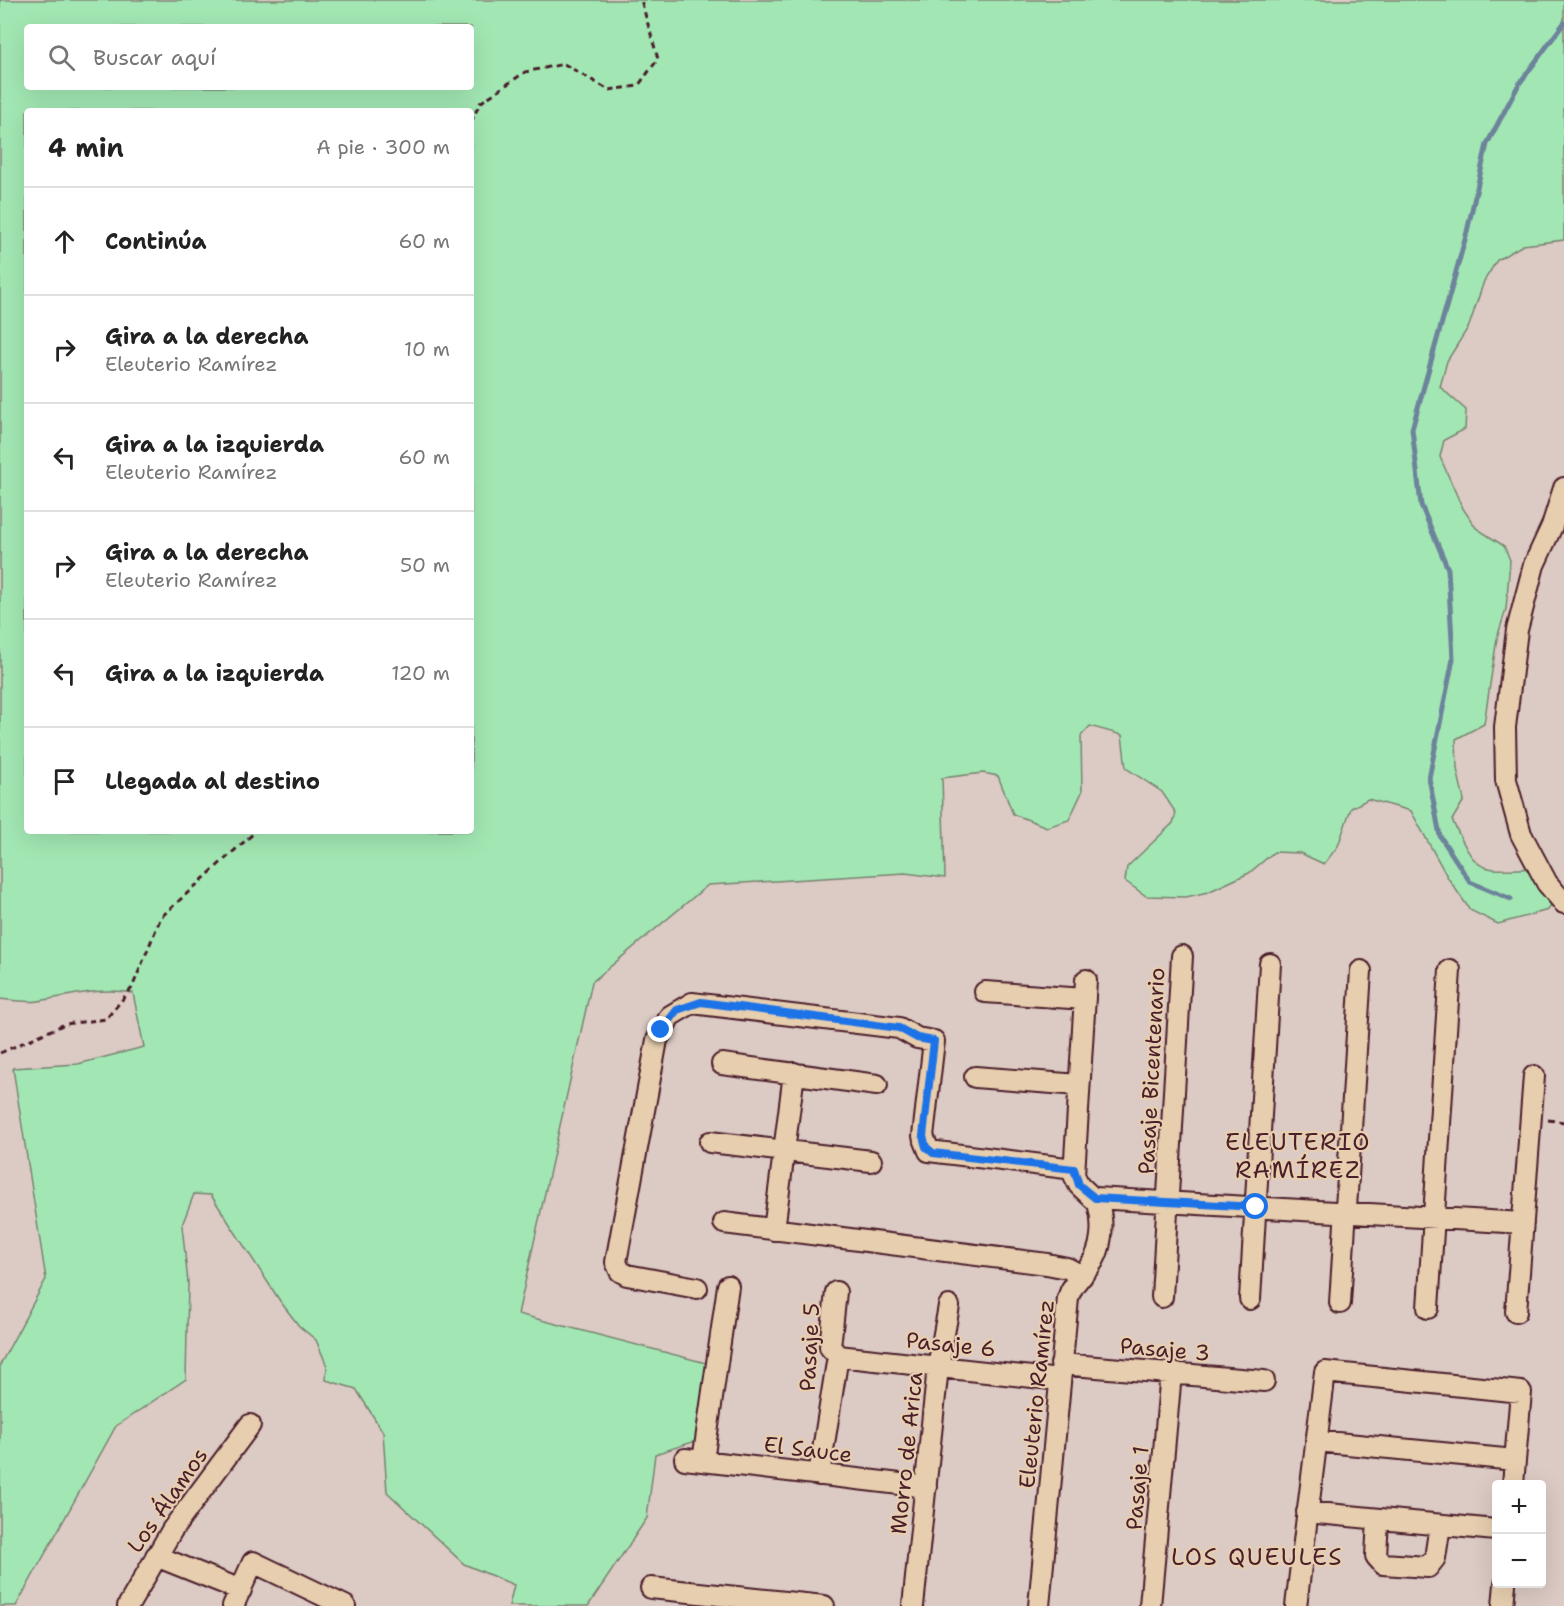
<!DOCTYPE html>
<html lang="es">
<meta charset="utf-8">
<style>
:root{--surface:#fff;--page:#f2f2f2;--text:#222;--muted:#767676;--line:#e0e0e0}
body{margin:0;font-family:"Shantell Sans",sans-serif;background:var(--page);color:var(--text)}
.controls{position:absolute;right:18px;bottom:18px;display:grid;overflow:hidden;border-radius:6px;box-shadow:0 6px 24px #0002}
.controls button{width:54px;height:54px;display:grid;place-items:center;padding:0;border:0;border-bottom:2px solid var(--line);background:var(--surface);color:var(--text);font:30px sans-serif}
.stop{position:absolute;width:18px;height:18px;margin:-14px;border:4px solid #1a73e8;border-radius:50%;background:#fff}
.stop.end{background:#1a73e8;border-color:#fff;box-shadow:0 2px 6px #0008}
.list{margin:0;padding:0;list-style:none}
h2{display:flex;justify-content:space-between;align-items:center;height:78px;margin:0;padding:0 24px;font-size:26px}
h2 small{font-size:20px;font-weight:400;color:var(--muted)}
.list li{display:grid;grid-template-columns:39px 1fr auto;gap:18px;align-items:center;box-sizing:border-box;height:108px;padding:0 24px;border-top:2px solid var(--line)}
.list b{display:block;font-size:22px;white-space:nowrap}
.list p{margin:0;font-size:20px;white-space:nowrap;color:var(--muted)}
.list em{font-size:20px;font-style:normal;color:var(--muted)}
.icon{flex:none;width:33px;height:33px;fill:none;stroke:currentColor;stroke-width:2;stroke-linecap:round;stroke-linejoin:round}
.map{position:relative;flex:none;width:1564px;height:1606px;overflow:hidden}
.search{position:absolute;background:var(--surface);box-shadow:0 6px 24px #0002;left:24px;top:24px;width:450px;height:66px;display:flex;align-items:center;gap:15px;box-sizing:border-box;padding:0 21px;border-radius:6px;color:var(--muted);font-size:22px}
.panel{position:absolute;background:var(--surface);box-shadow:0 6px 24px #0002;left:24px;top:108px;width:450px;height:726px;border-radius:6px}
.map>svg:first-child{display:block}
</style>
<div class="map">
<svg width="1564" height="1606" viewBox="0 0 1564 1606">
<rect width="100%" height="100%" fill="#dccac4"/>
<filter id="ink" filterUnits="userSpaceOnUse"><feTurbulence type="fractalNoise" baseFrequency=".0167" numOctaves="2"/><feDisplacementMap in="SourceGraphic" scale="12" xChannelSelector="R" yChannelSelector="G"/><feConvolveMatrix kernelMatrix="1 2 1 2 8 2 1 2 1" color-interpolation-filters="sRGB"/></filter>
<g filter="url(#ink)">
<!-- green -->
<path fill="#a2e7b3" stroke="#76836f" stroke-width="1.5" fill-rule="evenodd" d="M0,0H1564V240L1523,245L1497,260L1484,281L1469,326L1447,361L1440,387L1466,410L1465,429L1444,440L1440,457L1462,507L1476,528L1504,546L1510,560L1506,609L1497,638L1484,724L1456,739L1457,769L1464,800L1452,820C1478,874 1476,871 1536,868L1553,902L1548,910L1498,924L1470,910L1448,878L1411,811L1368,799L1351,808L1338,846L1324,864L1300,853L1274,852L1249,873L1208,892L1186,897L1146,896L1125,881L1127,867L1173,823L1176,813L1162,792L1126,768L1122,735L1090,726L1081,736L1082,792L1069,820L1047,827L1013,814L998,776L983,773L942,778L945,878L905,873L708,885L592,982L518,1314L710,1364L696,1441L655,1454L647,1518L588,1606H509L514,1585L464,1564L387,1492L383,1432L356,1389L326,1380L327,1366L316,1340L299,1326L280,1301L211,1195L194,1194L182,1225L188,1283L186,1379L116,1426L16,1606H0V1365L46,1279L13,1068L78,1064L144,1047L133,993C98,987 72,996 38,1001C26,1003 12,1000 0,999ZM27,27H471V87H27ZM27,111H471V831H27Z"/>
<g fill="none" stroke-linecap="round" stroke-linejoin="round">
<!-- stream -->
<path stroke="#6d839b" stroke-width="5" d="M1511,899L1470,882L1440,836L1429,778L1453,659L1448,569L1421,505L1412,429L1466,236L1487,144L1519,84L1564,23"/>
<defs>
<path id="minor" d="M1564,488L1552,526L1534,565L1517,630L1505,727L1506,780L1521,834L1547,883L1564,903
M985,992L1085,999
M722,1064L877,1085
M975,1077L1079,1085
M710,1142L871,1161
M1095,1198L1523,1223
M724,1223L1047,1264L1067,1268L1082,1276
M774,1230L794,1073
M697,1288L627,1275L620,1271L616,1262L657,1040L670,1016L692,1003L899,1028L917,1038L934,1041L923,1136L929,1151L1074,1169
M836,1292L830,1347L838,1356
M1162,1297L1182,956
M1250,1299L1270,964
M1340,1303L1361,971
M1428,1308L1450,970
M1516,1312L1534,1076
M838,1356L1060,1380
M1061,1364L1264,1381
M1316,1441L1515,1460
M685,1459L926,1487
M703,1461L728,1286
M819,1475L838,1356
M1307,1512L1496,1530
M1378,1519L1376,1556L1383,1564L1428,1567L1435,1558L1440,1525
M156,1556L241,1590
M651,1588L824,1606
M128,1606L172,1530L250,1425
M233,1606L253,1562L345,1606
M913,1606L938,1367L949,1306
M1039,1606L1068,1298C1072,1284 1080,1278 1089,1267C1103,1250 1104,1223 1098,1203L1079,1185L1074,1175L1086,980
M1150,1606L1171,1373
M1296,1606L1325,1372L1521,1392L1513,1484
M1503,1606L1505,1584"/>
</defs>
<!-- minor casing -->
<use href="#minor" stroke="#4a1f2b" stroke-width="24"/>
<!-- path -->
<path stroke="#4a1f2b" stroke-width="3" stroke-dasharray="6 4.5" stroke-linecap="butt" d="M471,122L480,103L525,72L564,64L609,90L638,86L658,59L641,0
M0,1053L65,1024L106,1019L132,988L161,917L256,831
M1548,1120L1564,1122"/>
<!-- minor -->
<use href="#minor" stroke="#e7ceaf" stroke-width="20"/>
</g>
</g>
<g fill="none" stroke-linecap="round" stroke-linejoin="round" filter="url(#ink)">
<!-- route -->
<path stroke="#1a73e8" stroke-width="8" d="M661,1030L677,1010L701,1002L899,1028L917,1038L934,1041L923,1136L926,1147L933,1153L1074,1169L1079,1185L1095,1198L1256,1207"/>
</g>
<g text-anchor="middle" stroke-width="4.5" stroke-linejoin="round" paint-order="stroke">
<!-- street labels -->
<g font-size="22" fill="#4a1f2b" stroke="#e7ceaf">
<text transform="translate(1151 1071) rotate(-87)" y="8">Pasaje Bicentenario</text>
<text transform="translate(951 1344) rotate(6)" y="8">Pasaje 6</text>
<text transform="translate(809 1347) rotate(-87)" y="8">Pasaje 5</text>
<text transform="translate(1165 1349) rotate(5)" y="8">Pasaje 3</text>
<text transform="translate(1036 1394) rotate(-84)" y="8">Eleuterio Ramírez</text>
<text transform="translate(808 1449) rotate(7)" y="8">El Sauce</text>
<text transform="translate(906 1453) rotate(-84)" y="8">Morro de Arica</text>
<text transform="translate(1137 1488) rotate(-85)" y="8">Pasaje 1</text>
<text transform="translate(167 1500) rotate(-55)" y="8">Los Álamos</text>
</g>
<!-- neighbourhood labels -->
<g font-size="24" letter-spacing="1.5" fill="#4a1f2b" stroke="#e7ceaf">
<text x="1298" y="1150">ELEUTERIO<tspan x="1298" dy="28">RAMÍREZ</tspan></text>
<text x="1257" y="1565">LOS QUEULES</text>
</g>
</g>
</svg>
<div class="controls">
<button>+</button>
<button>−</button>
</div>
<div class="stop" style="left:1256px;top:1207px"></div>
<div class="stop end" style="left:661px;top:1030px"></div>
<div class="search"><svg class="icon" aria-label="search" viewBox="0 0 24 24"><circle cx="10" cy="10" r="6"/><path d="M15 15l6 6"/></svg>Buscar aquí</div>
<section class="panel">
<h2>4 min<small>A pie · 300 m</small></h2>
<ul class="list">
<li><svg class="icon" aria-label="ahead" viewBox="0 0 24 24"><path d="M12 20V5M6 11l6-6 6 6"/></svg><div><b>Continúa</b></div><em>60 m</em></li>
<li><svg class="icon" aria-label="right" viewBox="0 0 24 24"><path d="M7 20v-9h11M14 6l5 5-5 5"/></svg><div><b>Gira a la derecha</b><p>Eleuterio Ramírez</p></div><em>10 m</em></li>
<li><svg class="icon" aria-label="left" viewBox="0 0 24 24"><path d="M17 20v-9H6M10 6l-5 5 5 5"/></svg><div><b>Gira a la izquierda</b><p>Eleuterio Ramírez</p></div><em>60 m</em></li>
<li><svg class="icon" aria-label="right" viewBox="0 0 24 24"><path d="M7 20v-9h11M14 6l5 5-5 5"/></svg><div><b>Gira a la derecha</b><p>Eleuterio Ramírez</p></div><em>50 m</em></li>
<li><svg class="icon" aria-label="left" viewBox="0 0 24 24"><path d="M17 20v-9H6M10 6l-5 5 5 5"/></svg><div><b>Gira a la izquierda</b></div><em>120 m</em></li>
<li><svg class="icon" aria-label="arrive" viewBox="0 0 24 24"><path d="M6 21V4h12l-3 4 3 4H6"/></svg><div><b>Llegada al destino</b></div></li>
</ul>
</section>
</div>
